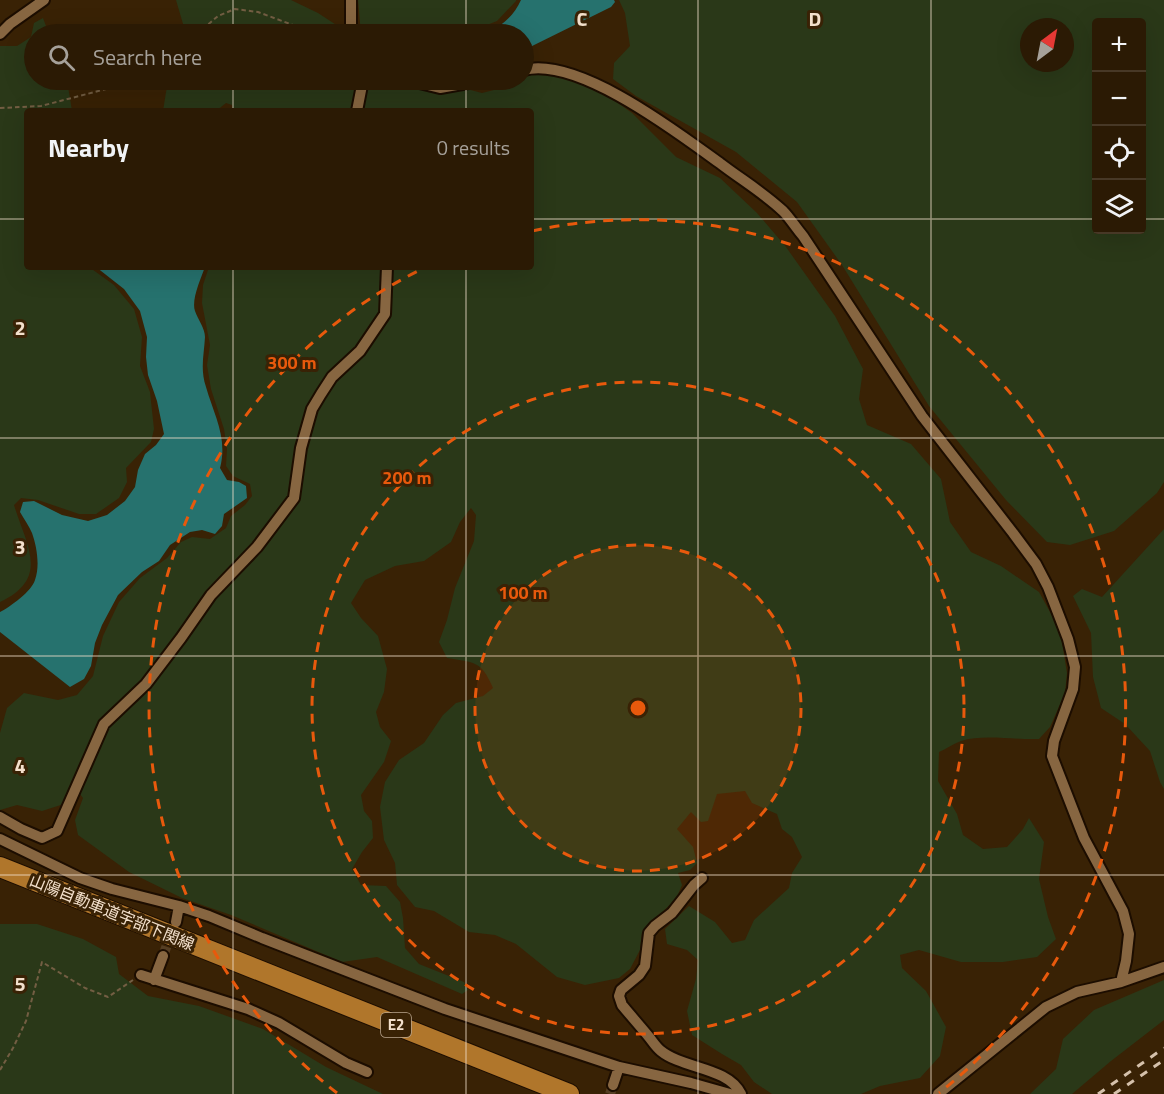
<!DOCTYPE html>
<meta charset="utf-8">
<style>
:root{--surface:#2b1a04;--page:#33230e;--text:#f1f3f6;--muted:#a6a19a;--line:#473826}
body{margin:0;font-family:"Titillium Web","Noto Sans JP",sans-serif;background:var(--page);color:var(--text)}
.controls{position:absolute;right:18px;top:18px;display:grid;overflow:hidden;border-radius:6px;box-shadow:0 6px 24px #0002}
.controls button{width:54px;height:54px;display:grid;place-items:center;padding:0;border:0;border-bottom:2px solid var(--line);background:var(--surface);color:var(--text);font:30px sans-serif}
.compass{position:absolute;left:1020px;top:18px;width:54px;height:54px;border-radius:50%;background:var(--surface);box-shadow:0 6px 24px #0002;rotate:32deg}
.list{margin:0;padding:0;list-style:none}
h2{display:flex;justify-content:space-between;align-items:center;height:78px;margin:0;padding:0 24px;font-size:26px}
h2 small{font-size:20px;font-weight:400;color:var(--muted)}
.icon{flex:none;width:33px;height:33px;fill:none;stroke:currentColor;stroke-width:2;stroke-linecap:round;stroke-linejoin:round}
.map{position:relative;flex:none;width:1164px;height:1094px;overflow:hidden}
.search{position:absolute;background:var(--surface);box-shadow:0 6px 24px #0002;left:24px;top:24px;width:510px;height:66px;display:flex;align-items:center;gap:15px;box-sizing:border-box;padding:0 21px;border-radius:33px;color:var(--muted);font-size:22px}
.panel{position:absolute;background:var(--surface);box-shadow:0 6px 24px #0002;left:24px;top:108px;width:510px;height:162px;border-radius:6px}
.map>svg:first-child{display:block}
</style>
<div class="map">
<svg width="1164" height="1094" viewBox="0 0 1164 1094">
<rect width="100%" height="100%" fill="#392205"/>
<!-- green -->
<path fill="#2a3818" fill-rule="evenodd" d="M176,0H291L318,13L344,30L346,34H186Z
M358,0H516V1L497,21L474,30L448,25L441,34H361Z
M619,0H1164V482L1157,493L1114,531L1070,545L1047,542L1006,500L929,406L842,265L797,202L736,152L636,96L613,79L614,63L630,46L625,13ZM1096,22H1142V230H1096ZM1029,27H1065V63H1029Z
M43,18L49,34H34V80H67L72,111H27V267H89L114,285L134,309L142,337L140,366L150,392L154,429L151,442L126,468L127,482L119,498L96,514H79L38,500L21,498L14,505C26,545 51,578 0,602V46H17L31,37L34,23Z
M533,72L563,74L587,81L632,113L676,157L720,178L757,213L786,247L835,316L863,369L859,399L867,425L911,444L941,479L950,522L971,552L1001,566L1039,592L1060,630L1067,673L1065,693L1050,727L1039,739C1016,740 982,734 961,741C953,744 946,749 939,752L938,781L957,814L963,835L983,849L1007,847L1023,829L1029,818L1044,842L1039,879L1048,917L1056,939L1037,957L1003,962H961L919,950L900,955L902,968L926,991L946,1027L940,1056L920,1078L880,1086L861,1094H772L754,1082L741,1065L722,1054L692,1035L687,1011L696,979L698,960L687,950L667,944L665,929L689,906L715,922L732,943L745,940L754,920L789,888L792,873L802,857L792,837L782,829L777,814L752,803L745,791L717,794L708,821L701,822L691,812L677,829L693,847L697,863L690,870L678,873L682,885L676,899L655,919L642,933L640,950L630,969L619,978L585,985L557,977L516,944L495,935L469,932L434,911L415,907L397,885L395,863L384,840L380,807L385,782L399,760L424,743L443,715L456,703L483,696L493,688C481,660 475,663 447,658L439,642L447,620L455,588L474,541L476,515L471,508L460,522L451,542L424,561L395,566L365,580L351,603L361,618L378,636L387,669L384,692L376,712L380,727L391,741L384,762L361,795L364,811L372,821L373,838L362,852L352,869L361,885L386,886L400,902L403,918L405,948L419,964L464,982L468,990L462,994L377,957L342,962L231,915L182,898L129,872L78,835L75,820L83,798L76,789L67,803L42,811L17,805L0,810V733L7,708L24,693L58,700L77,695L93,676L103,636L119,602L140,578L167,558L181,542L192,537L210,539L226,528L231,516L245,505L252,496L250,484L233,476L226,466L227,449L224,429L211,389L207,365L210,345L202,303L203,285L209,267H531V111H233L232,105L226,103L216,111H163L168,80H398L417,88L444,92L463,88L482,93L502,88L518,80H524V77Z
M1164,529V789L1160,782L1150,751L1125,724L1101,708L1093,677L1091,633L1073,596L1082,589L1102,597Z
M0,924H37L83,939L116,957L119,974L148,996L199,1006L263,1029L326,1067L383,1094H0Z
M1164,980V1020L1111,1061L1072,1094H1030L1056,1069L1063,1039L1094,1010Z"/>
<!-- water -->
<path fill="#26726e" d="M521,0H614L615,2L611,7L524,50V34H487C502,25 514,16 521,0Z
M96,267H205C201,278 191,300 195,311C198,320 205,328 205,337C204,355 200,369 206,387C214,415 228,438 220,468L227,480L239,482L246,486L247,498L224,514L222,526L215,534L202,530L190,532L170,545L159,561L142,572L118,595L102,625L95,643L91,666L84,679L70,687L0,632V612C10,607 32,591 35,580C40,566 37,547 32,533C29,526 24,519 20,512L23,502L34,501L62,515L88,521L107,515L125,501L135,487L138,470L145,454L156,445L164,434L157,401L148,375L146,357L147,337L140,311L124,289Z"/>
<g fill="none" stroke-linecap="round" stroke-linejoin="round">
<!-- street-tunnel -->
<path stroke="#553e23" stroke-width="10" stroke-dasharray="10 5" stroke-linecap="butt" d="M163,956L172,931
M610,1094L613,1085"/>
<defs>
<path id="street" d="M351,0V26L353,34
M0,34L10,24L44,0
M524,70C578,56 678,133 721,164C742,180 764,193 783,211C790,218 796,228 803,236L922,416L1013,533L1036,564L1048,587L1068,639L1075,667L1073,689L1054,741L1052,756L1084,838L1123,911L1129,934L1126,961L1121,982
M407,80L440,88L485,80
M357,111L363,80
M0,817L21,829L42,838L57,831L104,724L146,684L181,638L211,595L257,547L294,498L301,448L312,409L321,394L332,377L360,351L385,314L387,267
M0,839L80,878L112,889L179,906L176,922
M702,878L694,885L672,913L655,926L649,933L645,966L639,975L621,990L619,996L622,1005C631,1016 640,1026 649,1037C653,1042 656,1047 661,1051C683,1069 728,1067 741,1094
M179,906L209,916L262,938L445,1009L619,1067L613,1085
M141,975L248,1009L279,1023L346,1063L367,1072
M154,980L163,956
M619,1067L691,1083L730,1094
M938,1094L1046,1007L1077,992L1121,982L1164,967"/>
<path id="highway" d="M0,867L569,1094"/>
</defs>
<!-- street casing -->
<use href="#street" stroke="#1c0d00" stroke-width="14"/>
<!-- highway casing -->
<use href="#highway" stroke="#1c0d00" stroke-width="22"/>
<!-- path -->
<path stroke="#735e43" stroke-width="2" stroke-dasharray="4.5 3" stroke-linecap="butt" d="M197,34L218,16L235,9L258,12L317,34
M0,108L41,106L129,83L135,80
M0,1070L13,1048L26,1021L42,962L85,988L108,997L133,980"/>
<!-- street -->
<use href="#street" stroke="#876641" stroke-width="10"/>
<!-- highway -->
<use href="#highway" stroke="#b0762b" stroke-width="20"/>
<!-- rail -->
<path stroke="#d5c1ac" stroke-width="3" stroke-dasharray="8 8" stroke-linecap="butt" d="M1098,1094L1164,1048
M1114,1094L1164,1060"/>
</g>
<!-- grid -->
<path fill="none" stroke="#f3e0cc" stroke-width="1.5" stroke-opacity="0.55" d="M233,0V34M466,0V34M698,0V1094M931,0V1094M233,80V111M466,80V111M0,219H27M531,219H1096M1142,219H1164M233,267V1094M466,267V1094M0,438H1164M0,656H1164M0,875H1164"/>
<!-- distance rings -->
<circle cx="638" cy="708" r="163" fill="#e8590c" fill-opacity=".12"/>
<g fill="none" stroke="#e8590c" stroke-width="3" stroke-dasharray="10 8">
<circle cx="638" cy="708" r="163"/>
<circle cx="638" cy="708" r="326"/>
<path d="M337 1093A489 489 0 0 1 424 268M532 231A489 489 0 0 1 939 1093"/>
</g>
<g text-anchor="middle" stroke-width="6" stroke-linejoin="round" paint-order="stroke">
<!-- shield labels -->
<rect fill="#392205" stroke="#bba790" stroke-width="1.5" x="381" y="1013" width="30" height="24" rx="4.5"/>
<g font-size="15" font-weight="bold" fill="#f3e0cc">
<text x="396" y="1030">E2</text>
</g>
<!-- street labels -->
<g font-size="16" fill="#f3e0cc" stroke="#392205">
<text transform="translate(112 912) rotate(22)" y="6">山陽自動車道宇部下関線</text>
</g>
</g>
<g font-size="20" text-anchor="middle" font-weight="bold" fill="#f3e0cc" stroke="#392205" stroke-width="6" stroke-linejoin="round" paint-order="stroke">
<text x="582" y="26">C</text>
<text x="815" y="26">D</text>
<text x="20" y="335">2</text>
<text x="20" y="554">3</text>
<text x="20" y="773">4</text>
<text x="20" y="991">5</text>
</g>
<circle cx="638" cy="708" r="9" fill="#e8590c" stroke="#392205" stroke-width="3"/>
<g font-size="18" text-anchor="middle" font-weight="bold" fill="#e8590c" stroke="#392205" stroke-width="6" stroke-linejoin="round" paint-order="stroke">
<text x="292" y="369">300 m</text>
<text x="407" y="484">200 m</text>
<text x="523" y="599">100 m</text>
</g>
</svg>
<div class="controls">
<button>+</button>
<button>−</button>
<button><svg class="icon" aria-label="locate" viewBox="0 0 24 24"><circle cx="12" cy="12" r="6"/><path d="M12 2v4M12 18v4M2 12h4M18 12h4"/></svg></button>
<button><svg class="icon" aria-label="layers" viewBox="0 0 24 24"><path d="M12 4l9 5-9 5-9-5zM3 14l9 5 9-5"/></svg></button>
</div>
<svg class="compass" viewBox="-18 -18 36 36"><path d="M0-13l5 13h-10z" fill="#e53935"/><path d="M0 13l5-13h-10z" fill="#a6a19a"/></svg>
<div class="search"><svg class="icon" aria-label="search" viewBox="0 0 24 24"><circle cx="10" cy="10" r="6"/><path d="M15 15l6 6"/></svg>Search here</div>
<section class="panel">
<h2>Nearby<small>0 results</small></h2>
<ul class="list">
</ul>
</section>
</div>
